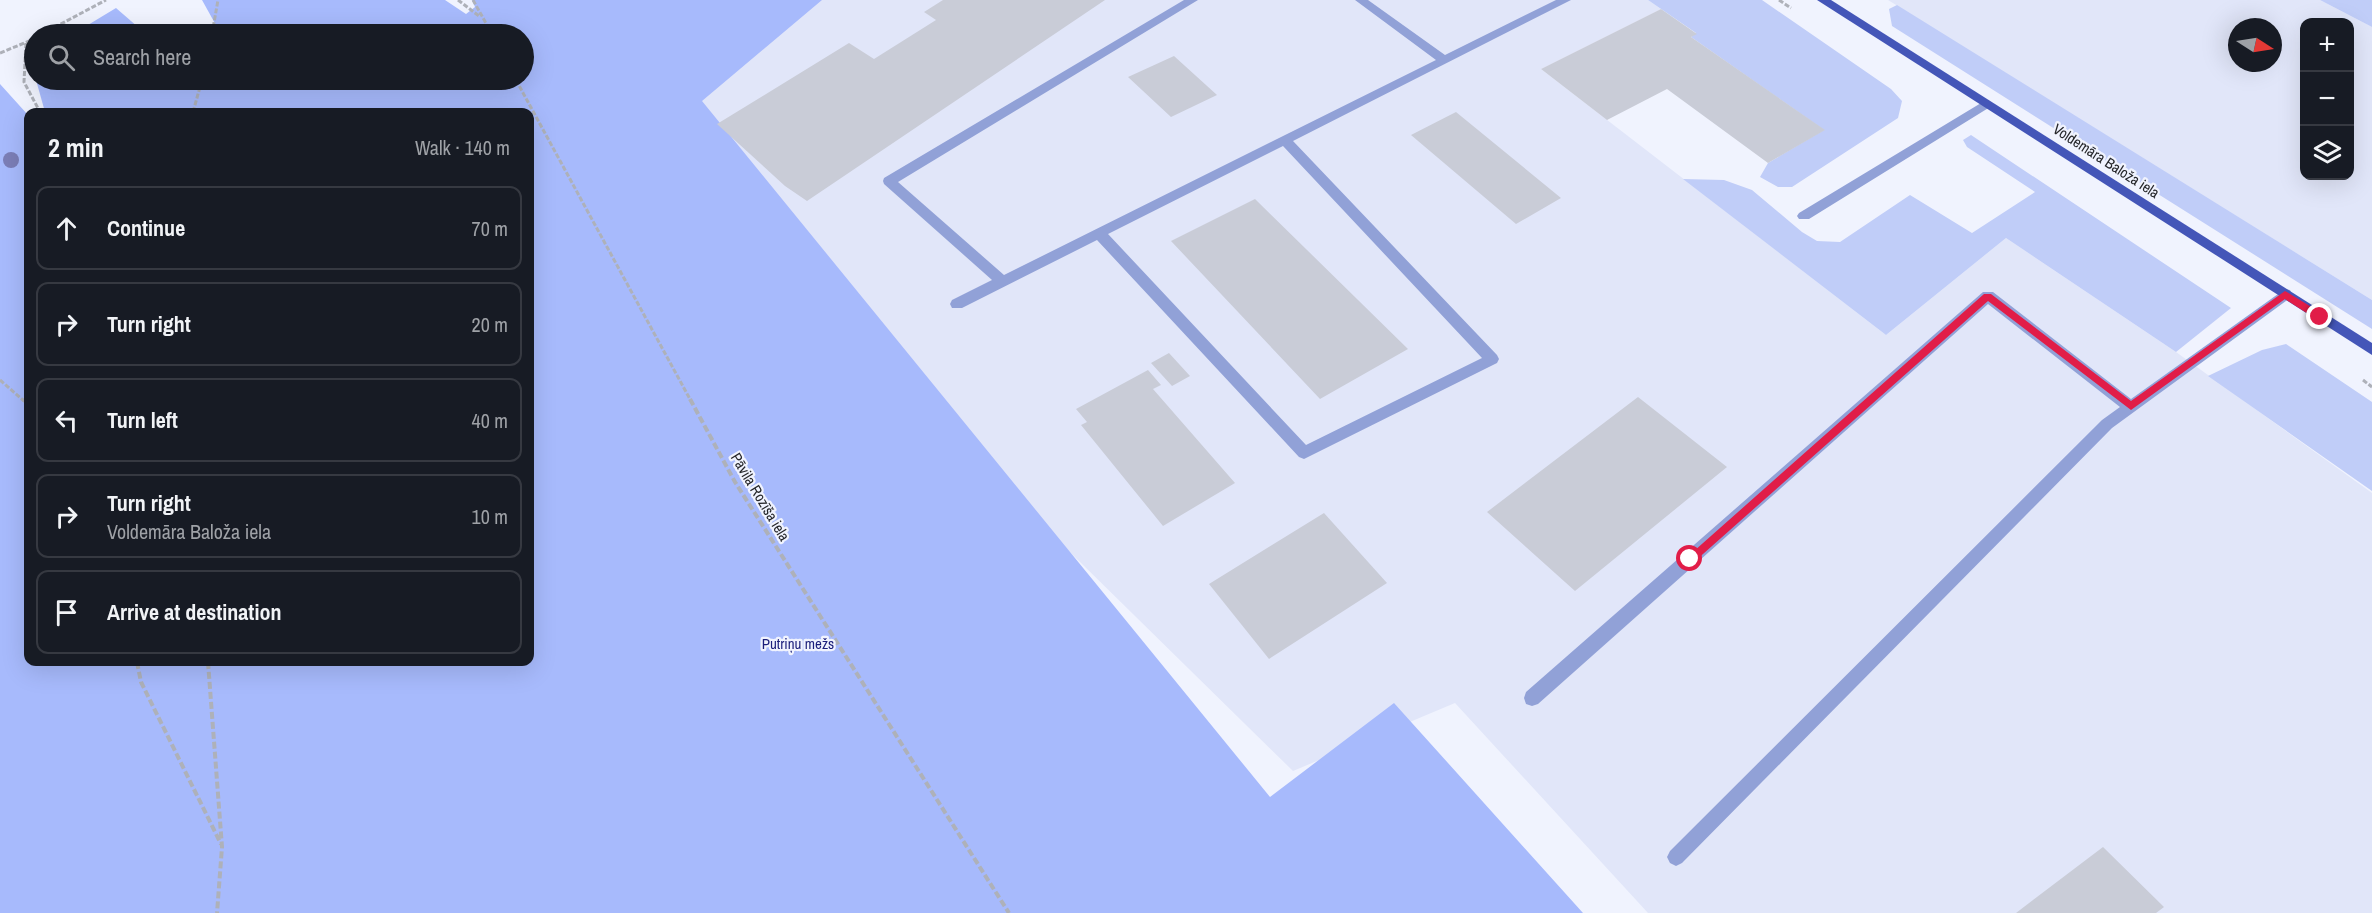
<!DOCTYPE html>
<meta charset="utf-8">
<style>
:root{--surface:#171b24;--page:#20242c;--text:#f1f3f6;--muted:#9ea1a6;--line:#363941}
body{margin:0;font-family:"Archivo Narrow",sans-serif;background:var(--page);color:var(--text)}
.controls{position:absolute;right:18px;top:18px;display:grid;overflow:hidden;border-radius:12px;box-shadow:0 6px 24px #0002}
.controls button{width:54px;height:54px;display:grid;place-items:center;padding:0;border:0;border-bottom:2px solid var(--line);background:var(--surface);color:var(--text);font:30px sans-serif}
.compass{position:absolute;left:2228px;top:18px;width:54px;height:54px;border-radius:50%;background:var(--surface);box-shadow:0 6px 24px #0002;rotate:102deg}
.stop{position:absolute;width:18px;height:18px;margin:-14px;border:4px solid #e11d48;border-radius:50%;background:#fff}
.stop.end{background:#e11d48;border-color:#fff;box-shadow:0 2px 6px #0008}
.list{margin:0;padding:0;list-style:none}
h2{display:flex;justify-content:space-between;align-items:center;height:78px;margin:0;padding:0 24px;font-size:26px}
h2 small{font-size:20px;font-weight:400;color:var(--muted)}
.list li{display:grid;grid-template-columns:39px 1fr auto;gap:18px;align-items:center;box-sizing:border-box;height:84px;margin:0 12px 12px;padding:0 12px;border:2px solid var(--line);border-radius:12px}
.list b{display:block;font-size:22px;white-space:nowrap}
.list p{margin:0;font-size:20px;white-space:nowrap;color:var(--muted)}
.list em{font-size:20px;font-style:normal;color:var(--muted)}
.icon{flex:none;width:33px;height:33px;fill:none;stroke:currentColor;stroke-width:2;stroke-linecap:round;stroke-linejoin:round}
.map{position:relative;flex:none;width:2372px;height:913px;overflow:hidden}
.search{position:absolute;background:var(--surface);box-shadow:0 6px 24px #0002;left:24px;top:24px;width:510px;height:66px;display:flex;align-items:center;gap:15px;box-sizing:border-box;padding:0 21px;border-radius:33px;color:var(--muted);font-size:22px}
.panel{position:absolute;background:var(--surface);box-shadow:0 6px 24px #0002;left:24px;top:108px;width:510px;height:558px;border-radius:12px}
.map>svg:first-child{display:block}
</style>
<div class="map">
<svg width="2372" height="913" viewBox="0 0 2372 913">
<rect width="100%" height="100%" fill="#f0f3fe"/>
<!-- built -->
<path fill="#e1e6f9" fill-rule="evenodd" d="M716,0H1648L1661,9L1541,69L1886,335L2006,238L2176,352L2372,493V913H1648L1455,703L1293,771L598,89Z
M1888,0H2320L2372,27V300ZM2304,22H2350V176H2304ZM2237,27H2273V63H2237Z"/>
<!-- green -->
<path fill="#c0cdf8" d="M1648,0H1762L1891,89L1902,101L1898,118L1792,187H1778L1760,177L1768,163L1824,130L1691,37L1696,33Z
M2320,0H2372V27Z
M1897,5L2372,300V329L1892,26L1889,9Z
M1971,135L2231,308L2176,352L2006,238L1886,335L1683,179L1724,180L1752,190L1802,232L1817,241L1840,242L1910,195L1972,233L2035,192L1967,147L1963,140Z
M2286,344L2372,402V491L2208,376L2262,350Z"/>
<!-- forest -->
<path fill="#a7bafc" d="M202,0H445L466,14L475,7L472,0H822L702,101L1270,797L1394,703L1583,913H0V84L28,115V662H530V112H45L36,80H524V34H216L217,27Z
M116,8L146,34H73Z"/>
<!-- building -->
<path fill="#c9ccd7" d="M943,0H1105L807,201L785,186L717,124L849,43L874,59L936,20L924,12Z
M1661,9L1697,34L1691,37L1825,130L1768,163L1667,89L1607,120L1541,69Z
M1174,56L1217,95L1171,117L1128,77Z
M1456,112L1561,198L1516,224L1411,135Z
M1255,199L1408,349L1320,399L1171,241Z
M1169,353L1190,376L1172,386L1151,363Z
M1148,370L1161,385L1153,389L1235,483L1163,526L1081,425L1087,422L1076,409Z
M1638,397L1727,467L1575,591L1487,512Z
M1324,513L1387,583L1269,659L1209,584Z
M2103,847L2164,907L2156,913H2016Z"/>
<g fill="none" stroke-linecap="round" stroke-linejoin="round">
<!-- path-far1 -->
<path stroke="#aeb1b9" stroke-width="3" stroke-dasharray="5 2" stroke-linecap="butt" d="M458,0L479,16
M473,0L492,34
M1779,0L1791,8
M42,34L106,0
M212,34L218,0
M26,43L24,82L40,112
M0,53L34,39
M516,80L691,401
M193,112L202,80
M0,380L24,401
M2363,380L2372,387"/>
<!-- path -->
<path stroke="#aeb1b9" stroke-width="4" stroke-dasharray="7 3" stroke-linecap="butt" d="M23,399L28,404
M690,399L735,482L1009,913
M137,662L141,682L221,844
M208,662L222,847L217,913"/>
<!-- minor -->
<path fill="#91a1d7" fill-rule="evenodd" d="M1184,0H1198L898,182L1004,275L1436,60L1355,0H1368L1445,55L1556,0H1571L1293,141L1497,355L1499,359L1497,363L1304,459L1299,457L1097,240L962,308H952L950,304L952,300L992,280L884,184L883,181L884,178ZM1283,146L1482,358L1306,445L1108,234Z
M1986,100L1992,104L1990,107L1809,219H1799L1797,216L1799,213Z
M2285,289L2290,290L2292,294L2290,298L2112,428L1682,863L1676,866L1670,863L1667,857L1670,851L2102,420L2120,407L1988,304L1538,704L1532,706L1526,704L1524,698L1526,692L1983,292H1993L2131,399Z"/>
<!-- major -->
<path fill="#4456b8" fill-rule="evenodd" d="M1817,0H1831L2372,343V355Z"/>
</g>
<!-- trees -->
<circle fill="#7b7eb6" cx="11" cy="160" r="8"/>
<!-- route -->
<path fill="#e11d48" d="M2285,291L2323,314V319H2316L2285,299L2131,410L1988,301L1694,562H1686L1685,559L1984,294H1991L2131,401Z"/>
<g text-anchor="middle" stroke-width="4.5" stroke-linejoin="round" paint-order="stroke">
<!-- street labels -->
<g font-size="15" fill="#25262a" stroke="#f0f3fe">
<text transform="translate(2106 161) rotate(33)" y="5">Voldemāra Baloža iela</text>
<text transform="translate(760 497) rotate(59)" y="5">Pāvila Rozīša iela</text>
</g>
<!-- park labels -->
<g font-size="15" fill="#1b1f7b" stroke="#f0f3fe">
<text x="798" y="649">Putriņu mežs</text>
</g>
</g>
</svg>
<div class="controls">
<button>+</button>
<button>−</button>
<button><svg class="icon" aria-label="layers" viewBox="0 0 24 24"><path d="M12 4l9 5-9 5-9-5zM3 14l9 5 9-5"/></svg></button>
</div>
<svg class="compass" viewBox="-18 -18 36 36"><path d="M0-13l5 13h-10z" fill="#e53935"/><path d="M0 13l5-13h-10z" fill="#9ea1a6"/></svg>
<div class="stop" style="left:1690px;top:559px"></div>
<div class="stop end" style="left:2320px;top:317px"></div>
<div class="search"><svg class="icon" aria-label="search" viewBox="0 0 24 24"><circle cx="10" cy="10" r="6"/><path d="M15 15l6 6"/></svg>Search here</div>
<section class="panel">
<h2>2 min<small>Walk · 140 m</small></h2>
<ul class="list">
<li><svg class="icon" aria-label="ahead" viewBox="0 0 24 24"><path d="M12 20V5M6 11l6-6 6 6"/></svg><div><b>Continue</b></div><em>70 m</em></li>
<li><svg class="icon" aria-label="right" viewBox="0 0 24 24"><path d="M7 20v-9h11M14 6l5 5-5 5"/></svg><div><b>Turn right</b></div><em>20 m</em></li>
<li><svg class="icon" aria-label="left" viewBox="0 0 24 24"><path d="M17 20v-9H6M10 6l-5 5 5 5"/></svg><div><b>Turn left</b></div><em>40 m</em></li>
<li><svg class="icon" aria-label="right" viewBox="0 0 24 24"><path d="M7 20v-9h11M14 6l5 5-5 5"/></svg><div><b>Turn right</b><p>Voldemāra Baloža iela</p></div><em>10 m</em></li>
<li><svg class="icon" aria-label="arrive" viewBox="0 0 24 24"><path d="M6 21V4h12l-3 4 3 4H6"/></svg><div><b>Arrive at destination</b></div></li>
</ul>
</section>
</div>
